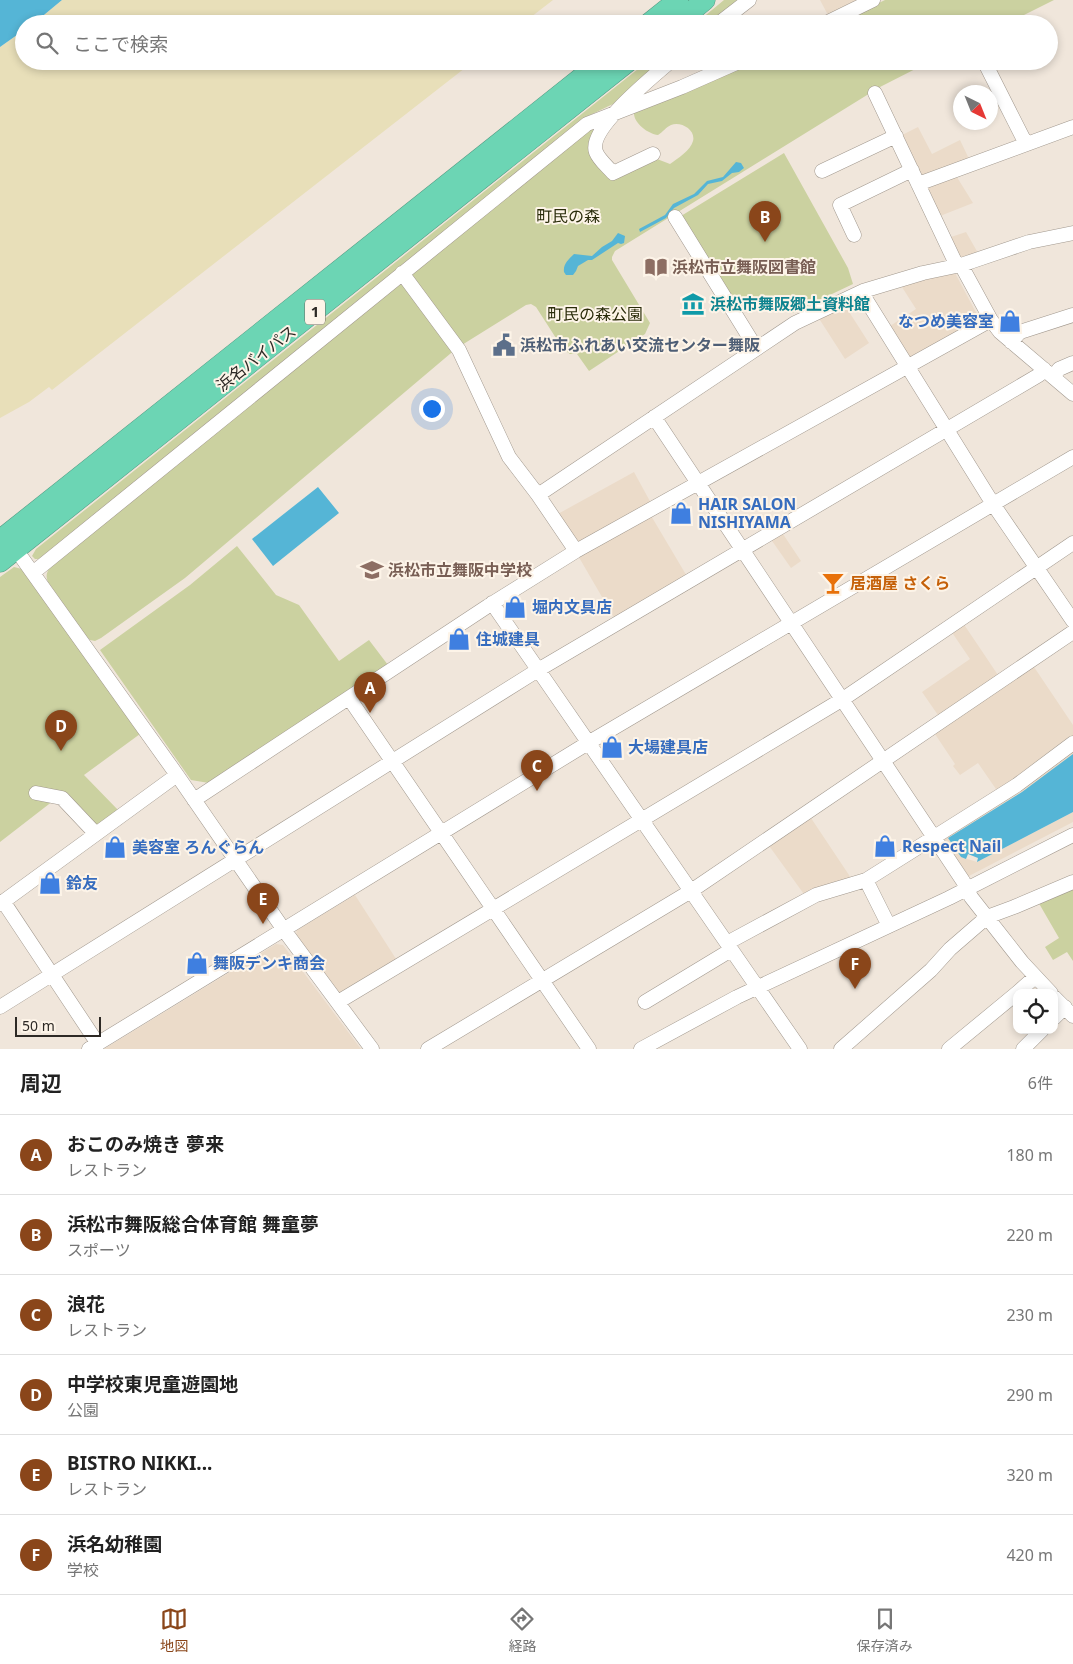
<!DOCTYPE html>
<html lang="ja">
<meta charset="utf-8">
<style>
:root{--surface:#fff;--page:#f6f6f6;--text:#222;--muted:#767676;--line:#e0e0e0;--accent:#8a461a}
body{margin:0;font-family:"Noto Sans","Noto Sans JP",sans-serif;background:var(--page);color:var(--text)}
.controls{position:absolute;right:15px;bottom:15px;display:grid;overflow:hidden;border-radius:10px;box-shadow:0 2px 8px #0003}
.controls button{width:45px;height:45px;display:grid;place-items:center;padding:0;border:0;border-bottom:1px solid var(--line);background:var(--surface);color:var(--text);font:25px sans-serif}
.compass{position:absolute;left:953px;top:85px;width:45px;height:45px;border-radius:50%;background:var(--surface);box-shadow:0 2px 8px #0003;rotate:137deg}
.scale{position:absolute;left:15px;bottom:12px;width:86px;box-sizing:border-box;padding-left:5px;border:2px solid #2d2925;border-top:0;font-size:14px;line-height:18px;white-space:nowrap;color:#2d2925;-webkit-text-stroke:4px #fdf4e8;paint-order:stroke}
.you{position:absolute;left:431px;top:408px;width:18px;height:18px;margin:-12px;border:4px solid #fff;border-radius:50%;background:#1a73e8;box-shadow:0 0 0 8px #1a73e833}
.badge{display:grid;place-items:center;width:32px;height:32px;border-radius:50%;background:var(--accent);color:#fff;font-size:16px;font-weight:700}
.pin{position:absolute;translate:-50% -41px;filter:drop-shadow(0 1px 2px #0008)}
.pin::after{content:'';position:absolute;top:26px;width:18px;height:15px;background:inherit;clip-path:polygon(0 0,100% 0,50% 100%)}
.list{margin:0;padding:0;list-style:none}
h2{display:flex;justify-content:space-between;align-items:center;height:65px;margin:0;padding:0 20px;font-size:21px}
h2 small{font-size:16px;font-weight:400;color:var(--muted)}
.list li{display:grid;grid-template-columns:32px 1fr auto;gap:15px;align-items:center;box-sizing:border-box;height:80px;padding:0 20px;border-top:1px solid var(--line)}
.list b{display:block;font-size:19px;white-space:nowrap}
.list p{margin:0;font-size:16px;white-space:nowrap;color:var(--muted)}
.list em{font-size:16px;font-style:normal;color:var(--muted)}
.icon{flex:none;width:28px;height:28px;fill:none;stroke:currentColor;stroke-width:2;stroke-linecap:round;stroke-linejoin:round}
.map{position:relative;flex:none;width:1073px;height:1049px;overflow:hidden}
.search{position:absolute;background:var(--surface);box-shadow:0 2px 8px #0003;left:15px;right:15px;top:15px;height:55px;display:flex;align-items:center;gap:12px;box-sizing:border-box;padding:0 18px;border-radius:28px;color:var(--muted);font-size:19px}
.sheet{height:545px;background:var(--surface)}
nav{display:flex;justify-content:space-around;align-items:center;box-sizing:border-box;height:70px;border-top:1px solid var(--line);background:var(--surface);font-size:14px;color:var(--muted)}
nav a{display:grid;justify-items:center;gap:2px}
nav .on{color:var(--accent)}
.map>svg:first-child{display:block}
</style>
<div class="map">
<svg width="1073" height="1049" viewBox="0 0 1073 1049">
<rect width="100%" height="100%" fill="#f0e6db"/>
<!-- industrial -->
<path fill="#ebdbc9" d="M820,0H866L829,17Z
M918,127L932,154L960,140L970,161L923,179L902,135Z
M955,174L973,203L940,216L926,185Z
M966,232L978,253L961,259L951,237Z
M954,271L980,320L909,360L887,328L916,309L900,284Z
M844,304L869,343L845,359L818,317Z
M634,472L652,505L578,546L556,515Z
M650,514L688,578L616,621L577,554Z
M781,531L801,561L791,568L770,538Z
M963,623L1000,678L940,718L922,692L970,659L951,631Z
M1032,664L1073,725V738L998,792L978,763L960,775L953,766L955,764L933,731Z
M1073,748V754L1049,773L1022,792L948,838L961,857L977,862L1073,812V822L967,877L942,839Z
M809,815L853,881L806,897L767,843Z
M355,895L398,962L342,996L296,935L297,930Z
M276,944L283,945L361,1049H104Z"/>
<!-- green -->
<path fill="#cbd1a0" d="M724,0H738L707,24H695Z
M885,0H1054L1006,24H835Z
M648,61H661L613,104L584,118L43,557L38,559H35L32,556L36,549Z
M754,61H931L880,87L615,251L612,257V260L650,323L645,334L589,371L577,354H570L563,349L536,307L531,304L526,305L457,348L185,578L101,638L95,641L90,640L86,636L48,582C45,575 47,571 52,565L592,128L594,132C584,152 593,159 606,174L657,159L670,164C677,159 691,150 693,141C696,130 681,121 671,125C666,127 663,132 658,135C648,134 633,123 634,112Z
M784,153L848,268L853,284L792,313L780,295L739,309L681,216Z
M237,546L276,595L299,605L339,661L369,640L388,665L209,783L191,780L100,650L190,585Z
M14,567L22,569L140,734L84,775L118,810L95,827L62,794L0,842V577Z
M1073,883V961L1067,952L1053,960L1045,947L1059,938L1037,900Z"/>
<!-- sand -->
<path fill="#e8dfb9" d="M62,0H553L522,24H33Z
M24,30V61H474L52,390L49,387L29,402L0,418V47Z"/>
<!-- water -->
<path fill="#55b5d6" d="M0,0H62L33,24H24V30L0,47Z
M736,162L741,163L744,168L739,172L732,173L722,181L708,184L698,195L674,208L666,218L640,232L639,229L665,215L673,204L694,194L707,181L723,177Z
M618,233L625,236L624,243L621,244L618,243L592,260H588L578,266L576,271L573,275H566L564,272C563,264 568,260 574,254L592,256L602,247L612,241Z
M318,487L339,513L273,566L252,539Z
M1073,754V812L977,862L978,858L968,854L966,859L961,857L948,838L1022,792Z"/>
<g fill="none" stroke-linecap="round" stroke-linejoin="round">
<defs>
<path id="minor" d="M718,24L749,0
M824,24L873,0
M984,61L1026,144
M875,93L957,266
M653,154L613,173C608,167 599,160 596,152C587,129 654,76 671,61
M822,171L896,136
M918,184L1073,127
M675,217L756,348
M854,235L840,205L912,170
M961,265L991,320L1000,332L1073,394
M402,273L459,350L509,457L538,495L576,551
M863,291L865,298L993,504L1073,621
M1011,342L1020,332L1073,315
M1053,377L1059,369L1073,363
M654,417L963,881L971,897L1022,962L1051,993
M538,495L795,323L863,291L923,273L961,265L1029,242L1073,233
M22,558L177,775L284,930L372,1049
M34,572L587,124L682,87L741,61
M492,603L800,1049
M349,698L589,1049
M36,793L62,798L96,834
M194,800L488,606L576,551L991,320
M866,880L889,926
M3,901L98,1044
M0,904L177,775
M727,943L816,895L866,880L1017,785L1073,743
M1017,993L1035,977
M1054,997L1073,1016
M338,1002L843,699L1073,543
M645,1002L731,950
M0,1007L538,670L1039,375L1044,369
M1054,1018L1065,1007
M89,1049L588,743L1073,457
M428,1049L691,891L1073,632
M641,1049L737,997L949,898L1073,835
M841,1049L931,970L950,949L987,917L1014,907L1073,882
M949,1049L1017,993
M1023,1049L1042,1030"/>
<path id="highway" d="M648,24L678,0
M676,24L705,0
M0,540L602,61
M0,562L629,61"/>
</defs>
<!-- minor casing -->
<use href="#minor" stroke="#a1988e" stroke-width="15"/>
<!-- highway casing -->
<use href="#highway" stroke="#569982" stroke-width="21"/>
<!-- minor -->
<use href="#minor" stroke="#fff" stroke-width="14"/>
<!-- highway -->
<use href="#highway" stroke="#6cd5b4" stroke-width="20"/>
</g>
<!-- icons -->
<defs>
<symbol id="library-bare" viewBox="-9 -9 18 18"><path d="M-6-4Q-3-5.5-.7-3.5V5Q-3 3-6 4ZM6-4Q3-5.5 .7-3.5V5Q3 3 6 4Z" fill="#8d6e63" stroke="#fdf4e8" stroke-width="2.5" paint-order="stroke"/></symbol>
<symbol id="museum-bare" viewBox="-9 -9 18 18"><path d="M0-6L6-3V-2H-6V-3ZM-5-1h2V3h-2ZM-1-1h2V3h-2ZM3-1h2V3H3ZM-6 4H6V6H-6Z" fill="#0f9aa8" stroke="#fdf4e8" stroke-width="2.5" paint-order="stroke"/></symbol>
<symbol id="shop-bare" viewBox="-9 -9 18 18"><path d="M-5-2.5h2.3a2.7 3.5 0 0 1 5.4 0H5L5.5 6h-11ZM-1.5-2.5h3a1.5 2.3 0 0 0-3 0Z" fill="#3f7fe0" stroke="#fdf4e8" stroke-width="2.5" paint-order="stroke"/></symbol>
<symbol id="civic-bare" viewBox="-9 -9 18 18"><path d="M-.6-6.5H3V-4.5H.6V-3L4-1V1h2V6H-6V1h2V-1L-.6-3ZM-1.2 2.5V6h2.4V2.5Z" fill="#5c6f8a" stroke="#fdf4e8" stroke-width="2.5" paint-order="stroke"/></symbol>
<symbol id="school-bare" viewBox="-9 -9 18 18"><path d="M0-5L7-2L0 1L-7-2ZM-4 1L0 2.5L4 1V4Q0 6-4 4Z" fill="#8d6e63" stroke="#fdf4e8" stroke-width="2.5" paint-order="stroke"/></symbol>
<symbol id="bar-bare" viewBox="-9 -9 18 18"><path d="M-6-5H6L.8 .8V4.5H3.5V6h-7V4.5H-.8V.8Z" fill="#e8710a" stroke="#fdf4e8" stroke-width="2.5" paint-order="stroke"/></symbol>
</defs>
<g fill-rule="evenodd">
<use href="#library-bare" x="640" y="251" width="32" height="32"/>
<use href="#museum-bare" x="677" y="288" width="32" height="32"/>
<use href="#shop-bare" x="994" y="305" width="32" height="32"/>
<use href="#civic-bare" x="488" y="329" width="32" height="32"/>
<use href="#shop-bare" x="665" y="497" width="32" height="32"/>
<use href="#school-bare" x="356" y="554" width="32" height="32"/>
<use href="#bar-bare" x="817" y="567" width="32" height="32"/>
<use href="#shop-bare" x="499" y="591" width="32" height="32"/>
<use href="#shop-bare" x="443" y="623" width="32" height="32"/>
<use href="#shop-bare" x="596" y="731" width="32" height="32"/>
<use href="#shop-bare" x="869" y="830" width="32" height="32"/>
<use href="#shop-bare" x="99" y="831" width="32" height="32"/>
<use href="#shop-bare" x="34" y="867" width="32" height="32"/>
<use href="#shop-bare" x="181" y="947" width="32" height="32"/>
</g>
<g text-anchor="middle" stroke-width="4" stroke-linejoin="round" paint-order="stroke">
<!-- shield labels -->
<rect fill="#fdf4e8" stroke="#6b6660" stroke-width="1" x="305" y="299.5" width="20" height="25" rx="4"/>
<g font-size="15" font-weight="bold" fill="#2d2925">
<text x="315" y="317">1</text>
</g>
<!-- park labels -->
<g font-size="16" fill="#2a2c0a" stroke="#fdf4e8">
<text x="568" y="222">町民の森</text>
<text x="595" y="320">町民の森公園</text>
</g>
<!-- education labels -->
<g font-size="16" font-weight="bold" fill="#785e54" stroke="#fdf4e8" text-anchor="start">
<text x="672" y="273">浜松市立舞阪図書館</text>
<text x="388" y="576">浜松市立舞阪中学校</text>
</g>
<!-- culture labels -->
<g font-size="16" font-weight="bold" fill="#0d838f" stroke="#fdf4e8" text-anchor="start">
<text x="710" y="310">浜松市舞阪郷土資料館</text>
</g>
<!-- shop labels -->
<g font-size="16" font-weight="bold" fill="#366cbe" stroke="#fdf4e8" text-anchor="start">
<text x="994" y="327" text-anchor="end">なつめ美容室</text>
<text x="698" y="510">HAIR SALON<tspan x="698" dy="18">NISHIYAMA</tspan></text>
<text x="532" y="613">堀内文具店</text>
<text x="476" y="645">住城建具</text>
<text x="628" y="753">大場建具店</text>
<text x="902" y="852">Respect Nail</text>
<text x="132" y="853">美容室 ろんぐらん</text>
<text x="66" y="889">鈴友</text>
<text x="213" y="969">舞阪デンキ商会</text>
</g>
<!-- service labels -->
<g font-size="16" font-weight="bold" fill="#4e5e75" stroke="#fdf4e8" text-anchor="start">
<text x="520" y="351">浜松市ふれあい交流センター舞阪</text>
</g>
<!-- street labels -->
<g font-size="16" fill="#2d2925" stroke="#fdf4e8">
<text transform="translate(256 358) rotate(-38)" y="6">浜名バイパス</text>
</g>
<!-- food labels -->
<g font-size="16" font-weight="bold" fill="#c56008" stroke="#fdf4e8" text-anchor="start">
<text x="850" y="589">居酒屋 さくら</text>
</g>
</g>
</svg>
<div class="controls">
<button><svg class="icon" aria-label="locate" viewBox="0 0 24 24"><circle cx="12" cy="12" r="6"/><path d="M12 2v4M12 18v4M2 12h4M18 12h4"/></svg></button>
</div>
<svg class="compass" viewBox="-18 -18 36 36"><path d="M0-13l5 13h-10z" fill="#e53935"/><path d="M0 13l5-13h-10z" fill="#767676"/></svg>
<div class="scale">50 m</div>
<div class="you"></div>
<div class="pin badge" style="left:370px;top:713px">A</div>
<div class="pin badge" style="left:765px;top:242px">B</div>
<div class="pin badge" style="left:537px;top:791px">C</div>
<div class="pin badge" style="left:61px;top:751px">D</div>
<div class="pin badge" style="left:263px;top:924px">E</div>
<div class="pin badge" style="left:855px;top:989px">F</div>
<div class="search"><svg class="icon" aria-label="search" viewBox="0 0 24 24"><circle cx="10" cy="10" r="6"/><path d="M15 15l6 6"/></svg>ここで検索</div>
</div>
<section class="sheet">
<h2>周辺<small>6件</small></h2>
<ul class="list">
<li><span class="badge">A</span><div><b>おこのみ焼き 夢来</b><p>レストラン</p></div><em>180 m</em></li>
<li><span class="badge">B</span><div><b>浜松市舞阪総合体育館 舞童夢</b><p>スポーツ</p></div><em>220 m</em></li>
<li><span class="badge">C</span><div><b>浪花</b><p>レストラン</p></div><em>230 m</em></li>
<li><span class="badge">D</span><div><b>中学校東児童遊園地</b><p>公園</p></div><em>290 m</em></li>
<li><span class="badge">E</span><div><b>BISTRO NIKKI...</b><p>レストラン</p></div><em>320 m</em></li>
<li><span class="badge">F</span><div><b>浜名幼稚園</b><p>学校</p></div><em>420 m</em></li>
</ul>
</section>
<nav>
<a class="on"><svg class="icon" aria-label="map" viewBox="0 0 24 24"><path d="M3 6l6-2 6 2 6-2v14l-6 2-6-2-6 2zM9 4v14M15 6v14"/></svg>地図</a>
<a><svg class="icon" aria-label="directions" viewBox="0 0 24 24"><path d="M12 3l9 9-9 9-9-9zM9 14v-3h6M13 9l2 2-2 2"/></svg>経路</a>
<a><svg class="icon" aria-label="saved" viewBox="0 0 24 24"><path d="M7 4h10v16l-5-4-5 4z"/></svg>保存済み</a>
</nav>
